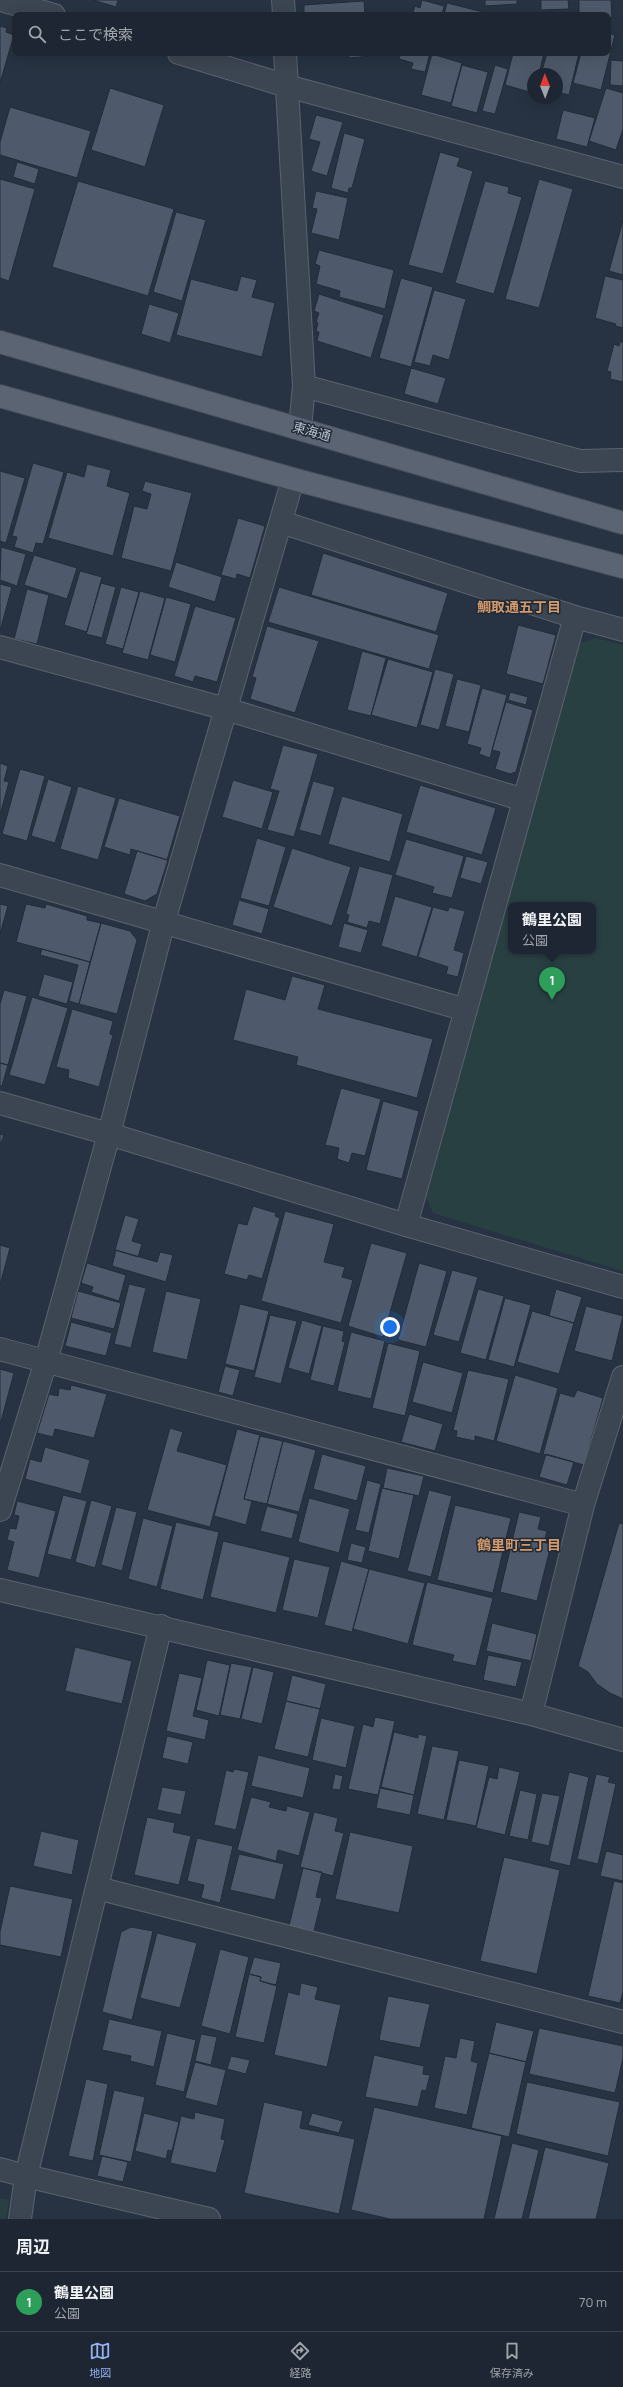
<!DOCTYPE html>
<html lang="ja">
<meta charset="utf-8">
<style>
:root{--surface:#1d2632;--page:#2a323e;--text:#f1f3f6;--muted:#a0a5ac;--line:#3b434d;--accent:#95b2f1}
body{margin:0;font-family:Manrope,"Noto Sans JP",sans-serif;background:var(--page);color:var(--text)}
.compass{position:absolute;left:527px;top:68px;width:36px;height:36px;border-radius:50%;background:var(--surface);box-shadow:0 4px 16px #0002;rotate:359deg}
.you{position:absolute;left:390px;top:1327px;width:14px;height:14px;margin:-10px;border:3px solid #fff;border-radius:50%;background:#1a73e8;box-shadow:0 0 0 6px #1a73e833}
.badge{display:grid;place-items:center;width:26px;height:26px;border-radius:50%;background:var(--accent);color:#fff;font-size:13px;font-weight:700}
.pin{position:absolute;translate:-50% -33px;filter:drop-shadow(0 1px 2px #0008)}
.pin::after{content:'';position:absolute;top:21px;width:14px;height:12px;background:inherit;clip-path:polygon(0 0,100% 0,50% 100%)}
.popup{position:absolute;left:508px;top:902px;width:88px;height:52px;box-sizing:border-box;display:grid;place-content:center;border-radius:8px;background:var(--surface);filter:drop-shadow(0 1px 3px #0005);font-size:13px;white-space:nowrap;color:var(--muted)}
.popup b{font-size:15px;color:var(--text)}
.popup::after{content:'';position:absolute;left:50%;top:100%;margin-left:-8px;border:8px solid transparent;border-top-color:var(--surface)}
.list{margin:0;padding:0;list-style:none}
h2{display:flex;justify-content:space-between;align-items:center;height:52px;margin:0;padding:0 16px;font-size:17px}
h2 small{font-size:13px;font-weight:400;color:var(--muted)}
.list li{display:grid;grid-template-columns:26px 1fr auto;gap:12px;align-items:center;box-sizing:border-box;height:60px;padding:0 16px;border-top:1px solid var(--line)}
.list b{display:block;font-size:15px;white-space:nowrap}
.list p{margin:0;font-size:13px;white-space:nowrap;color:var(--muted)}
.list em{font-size:13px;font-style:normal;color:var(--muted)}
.icon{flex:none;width:22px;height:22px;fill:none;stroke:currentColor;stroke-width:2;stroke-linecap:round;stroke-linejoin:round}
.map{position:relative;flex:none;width:623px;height:2219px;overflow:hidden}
.search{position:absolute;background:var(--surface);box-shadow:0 4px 16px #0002;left:12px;right:12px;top:12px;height:44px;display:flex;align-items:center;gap:10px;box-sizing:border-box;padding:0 14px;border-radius:8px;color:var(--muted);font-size:15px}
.sheet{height:112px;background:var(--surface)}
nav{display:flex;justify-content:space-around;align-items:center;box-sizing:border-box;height:56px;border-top:1px solid var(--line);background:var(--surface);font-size:11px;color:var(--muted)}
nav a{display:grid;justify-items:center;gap:2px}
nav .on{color:var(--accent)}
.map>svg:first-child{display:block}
</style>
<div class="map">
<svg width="623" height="2219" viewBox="0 0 623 2219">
<rect width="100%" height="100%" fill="#273342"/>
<!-- green -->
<path fill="#294043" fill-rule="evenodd" d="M596,638L623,645V1271L433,1213L426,1197L579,643ZM511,905H593V951H511Z
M0,2198L9,2200L6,2219H0Z"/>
<!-- building -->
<path fill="#4e5a6b" stroke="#222c39" d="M93,0H118L116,7Z
M422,0L444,6L442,15H412L415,6L420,8Z
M485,0H517V4L485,6Z
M541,0H568L569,9L541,10Z
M579,0H611L612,17L608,18V15H579Z
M364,1L365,15H304V5Z
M447,3L495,15H444Z
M0,26L7,28L6,32L14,35L0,83Z
M608,33L615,35L601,90L573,83L581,53H608Z
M349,53H372V56L349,58Z
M401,53H430L425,72L411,69L413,63L399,59Z
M513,53H544L539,74H533V93L505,85Z
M547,53H579L569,95L557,92V74H541Z
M432,54L462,63L451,103L421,95Z
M611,60L623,61V86L610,85Z
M462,65L488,72L477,113L451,106Z
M495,65L508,69L495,114L482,111Z
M110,88L164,105L145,167L91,150Z
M606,88L623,93V129L616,150L589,141Z
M10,107L91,131L77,178L0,155V142Z
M563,110L595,118L587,147L556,139Z
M316,115L343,122L327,176L311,171L320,142L309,139Z
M344,133L365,139L352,188H349L348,193L331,188Z
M440,152L460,158L457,166L473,171L443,274L408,265Z
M17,162L39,169L35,184L13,177Z
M0,179L35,189L9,281L0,278Z
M539,179L573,189L539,308L505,299Z
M78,181L174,209L148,296L52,267Z
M485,181L509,187L508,193L522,197L494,294L455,283Z
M316,191L348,198L339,240L311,233L317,209L312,208Z
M176,212L206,220L182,301L153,292Z
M623,220V275L609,271Z
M319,250L394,270L385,309L339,297L340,291L316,284L320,266L315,264Z
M241,276L257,280L252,297L275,303L262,357L176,335L191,279L237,291Z
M605,276L623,280V328L615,326L616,324L595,318Z
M401,278L433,287L411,367L379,358Z
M434,290L466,299L449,360L433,355L430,366L414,362Z
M319,294L384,315L371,358L317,341L319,332L316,331L318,323L316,322L319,313L314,311Z
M149,304L179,313L170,343L141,334Z
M620,342H623V382L610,379L611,372L607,371L614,344L619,346Z
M411,368L446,378L438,404L404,394Z
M33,463L64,472L43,544L36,543L33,553L14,547L17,537L12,536Z
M87,464L111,470L107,486L130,493L113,556L48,538L67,472L84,477Z
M0,471L25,478L6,543L0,541Z
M145,481L192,493L171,571L121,558L134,506L147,509L151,494L142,491Z
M238,518L265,526L250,578L237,574L236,579L221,575Z
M1,547L26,554L17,586L0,580Z
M323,553L448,593L436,632L311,595Z
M34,555L77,568L67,599L24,585Z
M176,562L222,577L215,602L168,587Z
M80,571L102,577L87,632L64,625Z
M101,583L116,587L102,638L86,634Z
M0,584L12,587L0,631Z
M121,587L139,592L123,649L105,644Z
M279,587L439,635L429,669L268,622Z
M27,589L49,595L37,644L14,639Z
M140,591L165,598L148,660L122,653Z
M166,597L191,604L175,662L150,655Z
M195,606L236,618L217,682L195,676L193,682L174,676Z
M518,625L556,635L543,684L506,674Z
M267,626L319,641L295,713L250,699L256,678L252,677Z
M362,651L386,658L371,716L347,710Z
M388,659L433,672L417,728L371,715Z
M435,669L454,674L439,730L420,725Z
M457,679L481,685L469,732L445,726Z
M482,688L507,695L490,758L479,754L481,748L467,744Z
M510,692L528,697L526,705L508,700Z
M506,702L533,710L516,772L510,774L495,769L500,752L492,750Z
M283,745L318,754L294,837L267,830L279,791L270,789Z
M0,763L8,766L4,781L9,782L0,815Z
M20,769L45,776L27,841L2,834Z
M48,779L72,787L55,843L31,836Z
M233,780L273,792L262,829L222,817Z
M313,781L335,787L321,836L299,830Z
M420,785L496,808L482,855L406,832Z
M78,786L116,798L98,860L60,849Z
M342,796L403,814L390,862L328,844Z
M119,798L180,816L167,860L131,849L130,855L104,847Z
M257,838L286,847L269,906L240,898Z
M406,839L464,856L452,898L432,893L434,887L395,875Z
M292,848L351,867L332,926L273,907Z
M137,851L168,860L157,894L145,901L124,894Z
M466,856L488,862L481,884L460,878Z
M359,866L393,875L380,924L369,921L367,928L347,922L349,915L346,914Z
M395,896L432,907L417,957L381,946Z
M239,900L269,909L262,934L232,925Z
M0,904L8,906L0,934Z
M26,904L45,908L46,904L87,916V920L101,923L90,962L16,942Z
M433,907L448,911L449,907L465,911L454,950L464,953L458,977L446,974L448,967L418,957Z
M101,923L130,931L137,940L117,1014L79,1004Z
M344,923L368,930L361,953L338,947Z
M42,949L90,962L79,1004L69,1001L78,965L40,955Z
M44,974L73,982L67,1004L38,996Z
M292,976L325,985L318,1009L433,1039L417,1098L296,1065L298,1057L233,1040L246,989L285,1000Z
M4,990L27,996L8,1065L0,1063V1004Z
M32,997L68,1008L45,1085L9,1075Z
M72,1009L113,1021L110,1034L113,1035L99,1087L68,1078L69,1070L56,1067Z
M0,1063L8,1065L2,1086H0Z
M341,1088L381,1099L365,1156L352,1153L349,1163L337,1159L339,1148L325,1145Z
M383,1101L419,1111L402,1179L366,1170Z
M0,1134L4,1135L0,1146Z
M253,1206L276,1213L275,1216L280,1218L262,1279L249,1275L247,1280L224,1274L238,1223L247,1225Z
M285,1211L334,1224L324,1262L345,1267L342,1277L353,1280L341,1323L261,1301Z
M125,1215L139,1219L132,1241L142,1244L138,1257L115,1250Z
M371,1243L407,1253L383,1337L348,1326Z
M0,1245L10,1248L0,1285Z
M116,1250L157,1262L160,1252L173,1255L166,1282L112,1266Z
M87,1263L126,1275L119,1301L91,1292L93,1287L81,1283Z
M419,1263L447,1271L426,1347L398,1340Z
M452,1270L478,1277L459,1342L433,1335Z
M129,1284L146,1288L131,1348L114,1344Z
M478,1289L504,1296L486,1360L460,1353Z
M556,1289L582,1297L574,1323L549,1316Z
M78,1291L121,1303L114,1329L71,1318Z
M166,1291L201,1299L187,1360L152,1352Z
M505,1298L531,1305L514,1367L488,1360Z
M240,1304L269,1311L254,1371L225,1364Z
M586,1306L623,1316L612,1361L574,1351Z
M532,1311L574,1323L559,1374L517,1362Z
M270,1315L297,1321L281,1384L254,1377Z
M302,1320L322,1326L309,1374L288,1368Z
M71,1322L112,1333L106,1356L65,1346Z
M323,1326L344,1331L342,1341L345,1342L334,1386L310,1380Z
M351,1332L385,1341L371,1399L337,1391Z
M388,1343L420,1351L405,1416L372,1408Z
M423,1362L463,1373L452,1413L412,1402Z
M225,1366L240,1370L233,1396L218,1392Z
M0,1369L14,1373L0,1425Z
M468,1370L509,1379L494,1441L475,1436V1441L456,1437L457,1431L453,1430Z
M515,1375L558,1388L540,1454L496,1441Z
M71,1385L107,1394L94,1438L55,1429L53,1437L37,1433L49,1394L58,1396L59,1388L70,1390Z
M577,1390L603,1398L584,1465L543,1454L560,1393L574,1397Z
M409,1414L443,1424L435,1451L401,1442Z
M170,1428L183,1432L177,1451L227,1465L210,1527L147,1510Z
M237,1429L260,1435L244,1499L252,1501L246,1525L214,1516Z
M260,1436L283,1441L267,1504L244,1499Z
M283,1441L316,1450L299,1512L267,1504Z
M45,1447L90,1460L81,1494L25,1479L30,1459L41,1462Z
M322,1454L366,1466L357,1501L313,1489Z
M546,1454L574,1462L567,1485L539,1477Z
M387,1468L424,1476L419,1496L383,1488Z
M367,1480L381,1484L369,1533L355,1530Z
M382,1488L414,1495L399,1559L368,1551Z
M429,1490L452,1496L431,1577L407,1571Z
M63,1495L87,1501L71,1560L47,1554Z
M309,1498L350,1509L339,1553L298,1542Z
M91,1500L112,1506L95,1568L75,1562Z
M17,1501L56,1511L39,1578L7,1570L14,1542L7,1540L10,1528L16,1529L19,1516L14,1515Z
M455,1505L511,1518L493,1593L437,1580Z
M267,1506L298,1514L292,1539L260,1531Z
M116,1507L137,1512L122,1571L101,1565Z
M519,1512L541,1517L538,1529L547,1531L544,1542L551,1545L537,1601L500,1592Z
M143,1518L173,1526L157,1587L128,1579Z
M176,1522L219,1532L203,1600L160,1589Z
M619,1523L623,1524V1699L610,1693L597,1684L588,1672L578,1666Z
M223,1541L290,1557L276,1613L210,1597Z
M351,1543L366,1547L362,1563L347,1560Z
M294,1559L330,1567L318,1618L282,1610Z
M341,1561L369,1569L352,1632L324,1625Z
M369,1569L425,1583L408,1644L353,1629Z
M427,1582L493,1598L476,1666L452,1661L454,1655L412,1645Z
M492,1623L537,1634L531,1661L486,1651Z
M75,1647L132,1661L122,1704L65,1691Z
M488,1655L522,1662L516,1687L483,1680Z
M207,1660L230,1665L219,1716L196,1710Z
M231,1663L252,1667L240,1719L220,1715Z
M253,1667L274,1672L262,1724L241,1719Z
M179,1673L202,1678L193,1716L209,1720L205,1740L166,1731Z
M292,1675L326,1684L320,1709L286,1701Z
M286,1701L320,1709L308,1757L274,1749Z
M375,1717L395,1721L378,1795L348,1789L363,1724L373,1727Z
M321,1718L355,1726L346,1768L312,1760Z
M394,1732L418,1738V1734L427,1736L414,1795L381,1787Z
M167,1736L193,1742L188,1764L162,1758Z
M432,1746L459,1751L444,1820L417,1814Z
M258,1755L310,1768L303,1798L251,1786Z
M459,1760L489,1766L476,1826L446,1820Z
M499,1767L520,1772L505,1835L476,1828L489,1777L497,1779Z
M234,1769L249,1772L236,1830L214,1825L226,1770L233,1772Z
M569,1772L589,1777L570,1866L549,1861Z
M335,1774L343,1776L340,1790L332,1789Z
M596,1774L610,1777L608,1782L616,1784L598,1864L577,1859Z
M162,1787L186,1791L181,1815L157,1810Z
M380,1788L414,1795L410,1815L376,1808Z
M520,1790L537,1794L528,1840L509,1836Z
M542,1793L560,1796L549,1846L531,1842Z
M251,1797L271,1802L269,1807L286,1811L287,1806L310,1812L299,1856L278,1850L276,1861L237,1850Z
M314,1812L338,1818L335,1831L344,1833L333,1876L300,1867Z
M147,1817L175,1823L173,1832L191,1836L179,1885L134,1875Z
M41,1831L79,1840L72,1875L33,1866Z
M350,1832L413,1846L399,1913L335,1899Z
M197,1838L233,1846L220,1903L201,1898L204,1885L187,1881Z
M606,1851L623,1855V1881L600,1876Z
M239,1854L284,1864L275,1900L230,1890Z
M504,1857L560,1870L537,1974L480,1961Z
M303,1868L322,1872L316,1897L322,1898L313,1935L288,1930Z
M614,1881L623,1883V1992L620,2003L588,1996Z
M10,1886L73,1899L61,1957L0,1945V1932Z
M131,1927L153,1931L132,2020L102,2012L121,1932Z
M157,1933L197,1943L180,2008L140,1998Z
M220,1949L249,1957L230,2034L201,2026Z
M254,1957L281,1963L276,1985L260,1981L261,1977L249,1974Z
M249,1974L261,1977L260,1981L277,1986L264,2043L235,2037Z
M301,1983L318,1987L315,1999L341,2005L327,2067L274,2055L288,1992L299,1995Z
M388,1996L430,2004L420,2048L379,2040Z
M109,2019L162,2031L154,2067L130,2061L131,2056L102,2050Z
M496,2022L534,2031L526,2062L489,2053Z
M539,2028L623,2046V2058L615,2093L529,2074Z
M167,2033L196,2040L184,2092L155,2085Z
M201,2034L217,2037L211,2065L195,2061Z
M460,2038L475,2041L471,2061L478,2063L467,2115L434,2108L445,2056L456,2058Z
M489,2053L526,2062L509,2137L471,2128Z
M374,2055L424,2066L423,2074L430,2075L426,2091L422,2090L418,2107L365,2097Z
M231,2056L250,2060L246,2074L227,2069Z
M195,2062L226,2070L217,2106L185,2098Z
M86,2079L108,2084L93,2161L68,2156Z
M527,2082L620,2102L608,2156L516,2134Z
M114,2090L145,2097L131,2162L99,2155Z
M264,2102L303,2111L300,2128L355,2139L339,2214L244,2193Z
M374,2107L502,2136L484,2219H390L351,2210Z
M195,2112L225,2119L221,2139L225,2140L216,2173L170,2163L181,2116L194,2119Z
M144,2113L179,2122L172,2151L168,2150L166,2159L135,2151Z
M312,2113L343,2121L339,2133L308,2125Z
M512,2143L539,2150L522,2219H494Z
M545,2147L609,2163L596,2219H528Z
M102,2156L128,2162L123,2182L97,2176Z"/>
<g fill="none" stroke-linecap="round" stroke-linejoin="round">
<defs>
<path id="minor" d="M1,0L54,15
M283,0L284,15
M179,53L287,86L623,177
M285,53L304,386L300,428
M304,386L580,461L623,460
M281,522L575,617L406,1225
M575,617L623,630
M0,647L226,709L524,800
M0,875L466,1010
M0,1103L109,1134L406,1225L623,1287
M0,1349L583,1505
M0,1510L46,1361L109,1134L164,921L293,479
M0,1590L531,1714L623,1740
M531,1714L583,1505L623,1377
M97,1888L623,2022
M26,2176L209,2219"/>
<path id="tertiary" d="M0,2169L26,2176
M20,2219L26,2176L161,1626"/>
<path id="primary" d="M0,342L623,523
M0,396L293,479L623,567"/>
</defs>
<!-- minor casing -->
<use href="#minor" stroke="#5a636f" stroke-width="24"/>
<!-- tertiary casing -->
<use href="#tertiary" stroke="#5a636f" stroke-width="24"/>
<!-- primary casing -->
<use href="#primary" stroke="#454e5b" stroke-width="24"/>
<!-- minor -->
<use href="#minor" stroke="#3c4552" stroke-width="22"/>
<!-- tertiary -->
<use href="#tertiary" stroke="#3c4552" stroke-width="22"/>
<!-- primary -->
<use href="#primary" stroke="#5a6472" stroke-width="22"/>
</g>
<g text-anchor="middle" stroke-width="3" stroke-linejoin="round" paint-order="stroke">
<!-- street labels -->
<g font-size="13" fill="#b9c0cc" stroke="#202a37">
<text transform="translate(312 431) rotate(16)" y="5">東海通</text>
</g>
<!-- neighbourhood labels -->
<g font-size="14" font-weight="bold" fill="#d4996b" stroke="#202a37">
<text x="519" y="612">鯛取通五丁目</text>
<text x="519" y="1550">鶴里町三丁目</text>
</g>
</g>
</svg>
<svg class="compass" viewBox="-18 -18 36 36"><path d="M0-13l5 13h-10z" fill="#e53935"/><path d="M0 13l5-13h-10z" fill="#a0a5ac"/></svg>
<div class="you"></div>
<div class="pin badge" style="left:552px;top:1000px;background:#2e9e5b">1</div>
<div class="popup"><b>鶴里公園</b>公園</div>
<div class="search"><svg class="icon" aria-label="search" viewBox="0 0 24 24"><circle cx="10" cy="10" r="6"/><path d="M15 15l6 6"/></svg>ここで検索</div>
</div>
<section class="sheet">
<h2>周辺<small></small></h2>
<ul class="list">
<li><span class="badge" style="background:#2e9e5b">1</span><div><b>鶴里公園</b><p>公園</p></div><em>70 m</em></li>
</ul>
</section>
<nav>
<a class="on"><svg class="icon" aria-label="map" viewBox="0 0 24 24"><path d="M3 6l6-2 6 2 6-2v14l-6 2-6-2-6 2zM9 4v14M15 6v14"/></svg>地図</a>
<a><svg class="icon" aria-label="directions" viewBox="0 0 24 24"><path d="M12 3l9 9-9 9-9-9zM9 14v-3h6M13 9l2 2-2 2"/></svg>経路</a>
<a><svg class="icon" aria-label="saved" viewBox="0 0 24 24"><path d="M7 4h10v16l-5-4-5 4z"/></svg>保存済み</a>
</nav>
